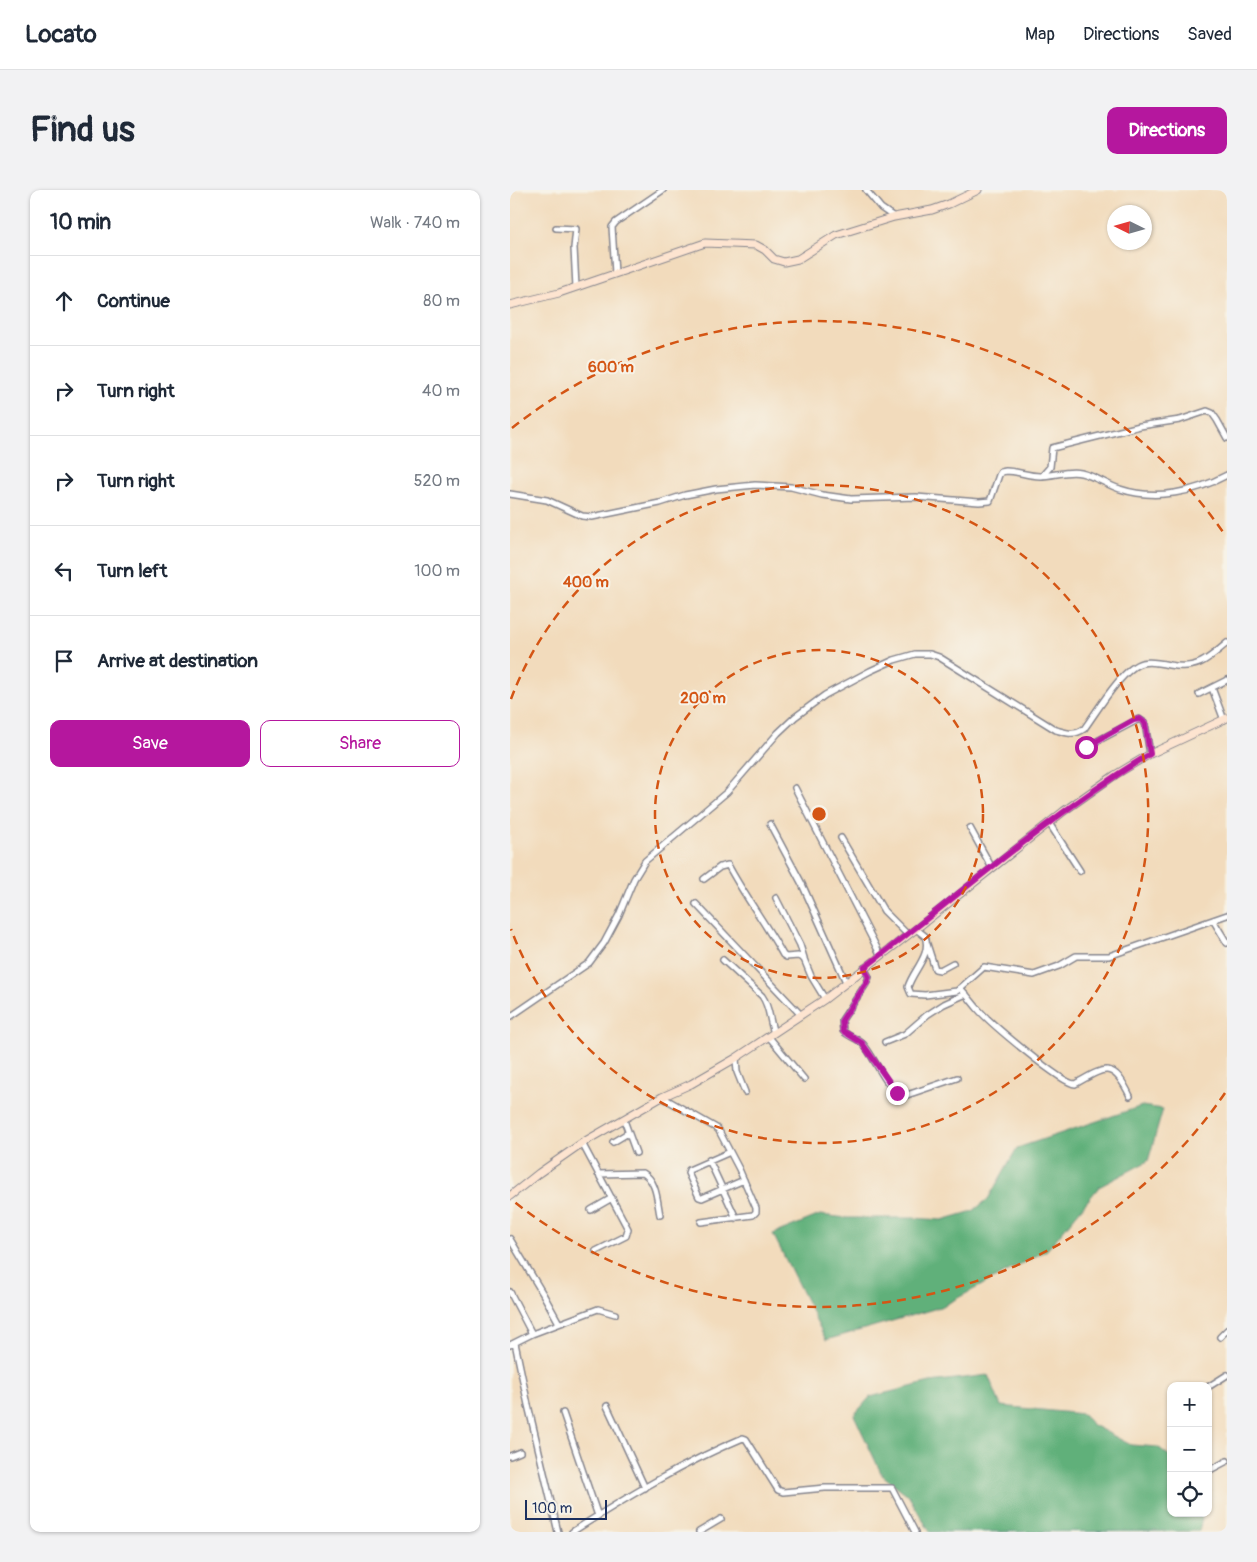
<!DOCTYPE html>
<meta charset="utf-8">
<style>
:root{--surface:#fff;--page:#f2f2f3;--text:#1f2937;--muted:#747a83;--line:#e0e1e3;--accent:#b5179e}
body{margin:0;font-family:Pangolin,sans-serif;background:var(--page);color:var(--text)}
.controls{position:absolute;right:15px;bottom:15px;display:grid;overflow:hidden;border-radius:10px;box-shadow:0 1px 4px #0004}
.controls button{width:45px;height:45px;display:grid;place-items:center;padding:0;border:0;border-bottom:1px solid var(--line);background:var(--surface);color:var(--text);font:25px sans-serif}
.compass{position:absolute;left:597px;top:15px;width:45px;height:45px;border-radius:50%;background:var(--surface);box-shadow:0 1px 4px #0004;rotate:275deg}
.scale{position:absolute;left:15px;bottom:12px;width:82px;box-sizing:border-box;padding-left:5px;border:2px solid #1b2f5e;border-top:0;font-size:14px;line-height:18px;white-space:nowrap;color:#1b2f5e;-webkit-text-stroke:4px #f7f3e8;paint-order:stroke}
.stop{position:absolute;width:15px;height:15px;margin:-11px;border:4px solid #b5179e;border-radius:50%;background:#fff}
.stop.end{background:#b5179e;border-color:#fff;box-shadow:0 1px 5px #0008}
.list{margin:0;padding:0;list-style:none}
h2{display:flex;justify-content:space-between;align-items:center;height:65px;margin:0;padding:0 20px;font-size:21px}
h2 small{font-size:16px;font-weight:400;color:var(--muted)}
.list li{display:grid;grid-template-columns:32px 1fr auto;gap:15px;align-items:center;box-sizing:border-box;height:90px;padding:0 20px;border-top:1px solid var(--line)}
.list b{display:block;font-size:19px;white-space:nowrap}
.list em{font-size:16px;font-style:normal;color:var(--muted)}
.actions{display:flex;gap:10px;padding:15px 20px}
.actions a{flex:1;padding:11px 0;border:1px solid var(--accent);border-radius:10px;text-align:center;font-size:18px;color:var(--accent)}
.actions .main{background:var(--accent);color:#fff}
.icon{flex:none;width:28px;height:28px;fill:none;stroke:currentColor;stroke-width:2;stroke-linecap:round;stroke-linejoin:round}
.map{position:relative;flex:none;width:717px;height:1342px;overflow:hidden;border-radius:10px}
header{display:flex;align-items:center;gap:30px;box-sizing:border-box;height:70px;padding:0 25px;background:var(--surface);border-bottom:1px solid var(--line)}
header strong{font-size:24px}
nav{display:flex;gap:28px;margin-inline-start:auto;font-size:18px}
.intro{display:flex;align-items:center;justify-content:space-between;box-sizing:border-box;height:120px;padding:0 30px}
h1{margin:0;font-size:35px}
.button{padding:12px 22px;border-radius:10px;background:var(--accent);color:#fff;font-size:18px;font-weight:700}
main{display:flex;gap:30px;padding:0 30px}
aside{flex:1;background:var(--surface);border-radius:10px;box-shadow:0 1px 4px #0004}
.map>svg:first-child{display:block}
</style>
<header>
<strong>Locato</strong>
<nav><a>Map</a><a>Directions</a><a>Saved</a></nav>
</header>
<div class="intro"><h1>Find us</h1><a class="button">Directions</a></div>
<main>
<aside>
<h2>10 min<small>Walk · 740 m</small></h2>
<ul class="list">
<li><svg class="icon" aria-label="ahead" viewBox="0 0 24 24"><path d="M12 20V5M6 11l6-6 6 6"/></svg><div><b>Continue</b></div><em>80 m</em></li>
<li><svg class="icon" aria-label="right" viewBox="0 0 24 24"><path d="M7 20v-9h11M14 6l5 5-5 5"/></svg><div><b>Turn right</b></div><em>40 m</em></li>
<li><svg class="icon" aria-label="right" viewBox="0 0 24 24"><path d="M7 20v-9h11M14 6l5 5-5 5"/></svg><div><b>Turn right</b></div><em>520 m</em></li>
<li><svg class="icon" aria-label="left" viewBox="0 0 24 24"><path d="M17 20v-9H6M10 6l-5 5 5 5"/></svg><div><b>Turn left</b></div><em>100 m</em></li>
<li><svg class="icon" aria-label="arrive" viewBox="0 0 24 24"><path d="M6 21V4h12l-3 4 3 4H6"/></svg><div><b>Arrive at destination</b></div></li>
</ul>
<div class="actions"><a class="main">Save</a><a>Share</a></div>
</aside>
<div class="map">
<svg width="717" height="1342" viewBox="0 0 717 1342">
<rect width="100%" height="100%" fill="#f7f3e8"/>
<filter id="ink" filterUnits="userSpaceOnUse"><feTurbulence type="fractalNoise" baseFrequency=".02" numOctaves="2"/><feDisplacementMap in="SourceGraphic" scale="10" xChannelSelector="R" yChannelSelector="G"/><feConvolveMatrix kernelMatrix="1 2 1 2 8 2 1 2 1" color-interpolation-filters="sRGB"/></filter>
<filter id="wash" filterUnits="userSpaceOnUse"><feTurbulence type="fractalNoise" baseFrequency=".0096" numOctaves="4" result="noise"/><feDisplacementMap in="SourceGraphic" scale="20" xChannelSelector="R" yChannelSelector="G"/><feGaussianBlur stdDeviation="1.12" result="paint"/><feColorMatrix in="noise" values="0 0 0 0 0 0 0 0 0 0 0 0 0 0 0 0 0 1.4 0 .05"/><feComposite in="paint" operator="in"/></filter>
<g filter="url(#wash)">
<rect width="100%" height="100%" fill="#f2dbbc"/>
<!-- forest -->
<path fill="#60b07a" stroke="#3e706c" d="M632,916L653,919L638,971L589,997L537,1060L431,1117L316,1150L263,1044L310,1025L337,1028H403L432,1030L463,1021L478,1009L507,958Z
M478,1185L491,1216L573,1224L581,1234L621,1255L648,1257L661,1267V1323H693L689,1341L420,1342L398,1305L372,1285L344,1225L360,1207L420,1192Z"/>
</g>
<g filter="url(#ink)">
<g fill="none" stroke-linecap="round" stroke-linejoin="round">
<defs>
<path id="street" d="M356,0L371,18L384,27
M46,38L66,39L64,58L66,97
M105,83L102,37L106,32L153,0
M533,285L540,277L542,258L630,236L670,230L697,221L702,223L707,230L717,248
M0,304L37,310L72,326L82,327L150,313L175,305L206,299L245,295L281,297L312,305L341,309L406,307L469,312L480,311L489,285L491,282L496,281C507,281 518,286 530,286C544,286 557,280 571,283C585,286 597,295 610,299C646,311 685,302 717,285
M702,498L714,530
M689,504L717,490
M576,557L629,529L635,533L640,564
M285,598L371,766
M539,633L570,681
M260,634L292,694L336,792
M460,638L482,678
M331,648L374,721L398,745
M194,689L210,677L218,675C235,707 256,734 273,765L276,767L288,766L294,769L301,786L315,809
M266,708L290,755L294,768
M186,714L291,825
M703,730L717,753
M406,739L415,746C422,765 403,780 398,797L401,804L415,805L447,801L474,777L524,785L549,776L566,766H599L717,725
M417,754L425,779L430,780L443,773
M213,770L252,806C260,817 259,830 264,843
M354,778L359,787L356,794L332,830L333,841C339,847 347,848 353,854C365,867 377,902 394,906L447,888
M450,798C457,805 462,812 468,819C479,832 552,894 565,894C595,877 603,870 620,906
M0,827L79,773L94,753L109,725L124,689L135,671L217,602L268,543L285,527L315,505L360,481L384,470L405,464H420L429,467L546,540C557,543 564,546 574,539C586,523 612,478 632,473C640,471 650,473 659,475C686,480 696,471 717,453
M259,847L294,889
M375,852L395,844L417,825L434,814L456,804
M226,868L227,882L235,902
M152,907L208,939L229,979L246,1018V1022L243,1025L191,1032
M114,930L126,963
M103,952L118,943
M72,953L118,1039L116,1046L86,1061
M220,962L179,980L178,983L189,1007L192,1008L234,990
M199,970L226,1028
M88,984L133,983C147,991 147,1011 150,1025
M81,1020L102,1008
M0,1049L33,1104L49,1133
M0,1102L22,1144
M710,1147L717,1140
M5,1153L18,1215L48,1342
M0,1155L22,1144L88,1119L105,1124
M698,1197L717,1185
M97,1216L135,1298
M53,1223L88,1326
M0,1266L10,1262
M698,1281L717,1271
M62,1342C117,1307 173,1273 233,1248L236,1249L268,1300L273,1302L315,1298H382L405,1342
M189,1342L211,1329"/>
<path id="secondary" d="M0,115L49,103L195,53L246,55L255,60L264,69L274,72L288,69L326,45L384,27L422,20L439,14L468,0
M0,1006L29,983L72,953L152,907L181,894L226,868L315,809L406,739L554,621L605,585L640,564L717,528"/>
</defs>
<!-- street casing -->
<use href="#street" stroke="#86858d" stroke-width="8"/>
<!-- secondary casing -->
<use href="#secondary" stroke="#86858d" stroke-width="9"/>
<!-- street -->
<use href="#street" stroke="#fff" stroke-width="5"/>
<!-- secondary -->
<use href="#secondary" stroke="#fde4d0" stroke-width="7"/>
</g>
</g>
<g fill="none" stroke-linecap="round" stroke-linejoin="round" filter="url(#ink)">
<!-- route -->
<path stroke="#b5179e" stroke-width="6" d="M387,903L352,853L333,841L332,830L356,794L359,787L354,778C448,706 538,626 640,564L635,533L630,529L624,530L576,557"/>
</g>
<!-- distance rings -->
<g fill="none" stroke="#d45514" stroke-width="2.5" stroke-dasharray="9 6">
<circle cx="309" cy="624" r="164"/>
<path d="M1 509A329 329 0 1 1 1 739"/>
<path d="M715 903A493 493 0 0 1 2 1010M2 238A493 493 0 0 1 715 345"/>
</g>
<circle cx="309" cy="624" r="8" fill="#d45514" stroke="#f7f3e8" stroke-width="2.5"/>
<g font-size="15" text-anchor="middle" font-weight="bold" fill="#d45514" stroke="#f7f3e8" stroke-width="4" stroke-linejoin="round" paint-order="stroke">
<text x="101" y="182">600 m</text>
<text x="76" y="397">400 m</text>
<text x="193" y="513">200 m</text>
</g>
</svg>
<div class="controls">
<button>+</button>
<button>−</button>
<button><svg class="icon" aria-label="locate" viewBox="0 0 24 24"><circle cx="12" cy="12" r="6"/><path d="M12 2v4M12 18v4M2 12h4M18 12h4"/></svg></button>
</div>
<svg class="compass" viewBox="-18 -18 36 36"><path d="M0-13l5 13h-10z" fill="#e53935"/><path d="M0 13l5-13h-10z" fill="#747a83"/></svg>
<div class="scale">100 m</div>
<div class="stop" style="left:576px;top:557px"></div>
<div class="stop end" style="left:387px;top:903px"></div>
</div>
</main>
